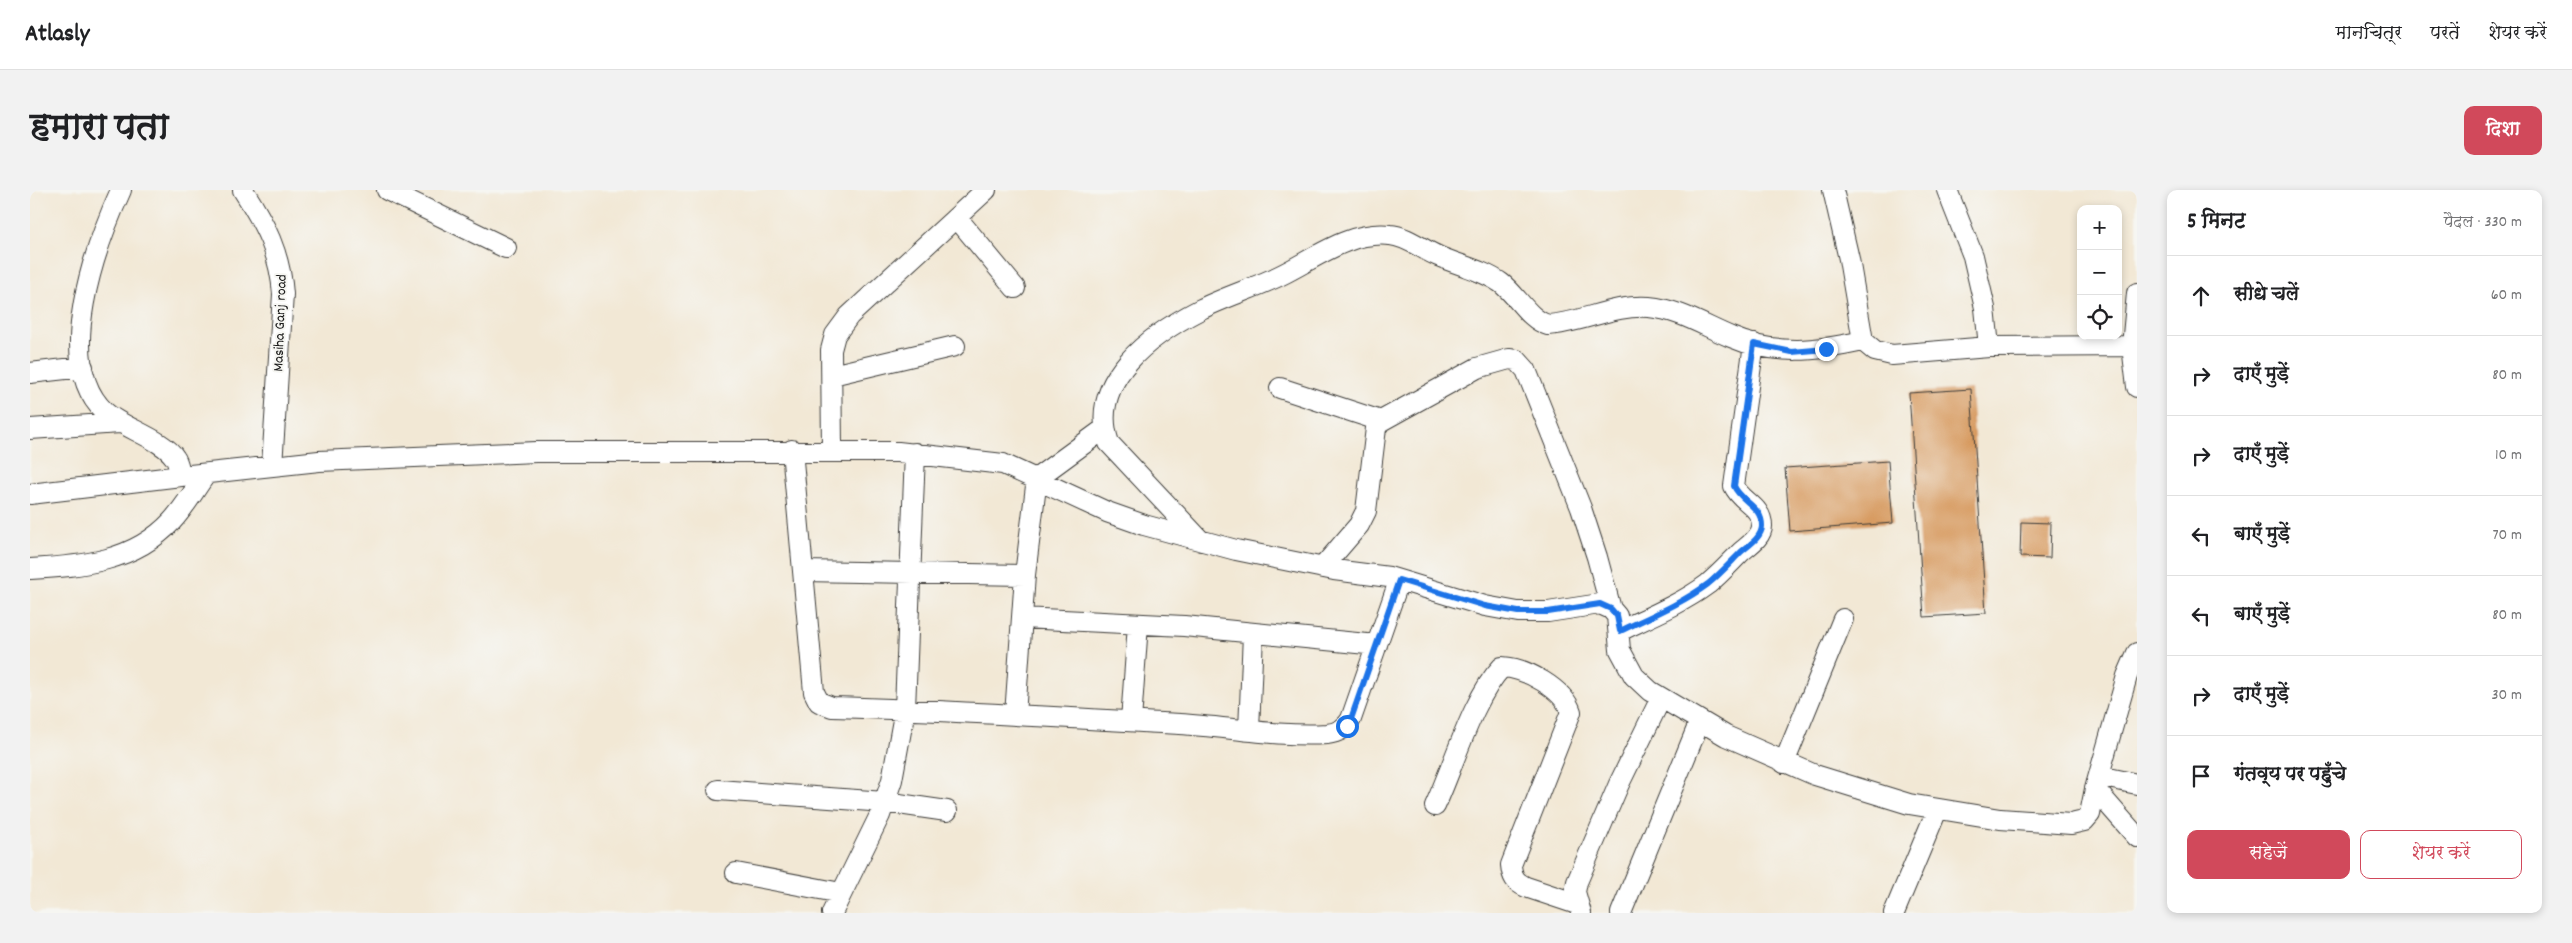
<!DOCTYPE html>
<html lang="hi">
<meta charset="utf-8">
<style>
:root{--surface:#fff;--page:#f2f2f2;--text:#202124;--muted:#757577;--line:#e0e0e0;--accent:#d1495b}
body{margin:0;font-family:Dekko,"Playpen Sans Deva",sans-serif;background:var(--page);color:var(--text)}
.controls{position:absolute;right:15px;top:15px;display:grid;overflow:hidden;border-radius:10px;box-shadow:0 2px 8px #0003}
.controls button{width:45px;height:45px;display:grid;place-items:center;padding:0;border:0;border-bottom:1px solid var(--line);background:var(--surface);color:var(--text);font:25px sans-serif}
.stop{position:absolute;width:15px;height:15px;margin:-11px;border:4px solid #1a73e8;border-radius:50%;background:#fff}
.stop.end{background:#1a73e8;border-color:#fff;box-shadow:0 1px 5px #0008}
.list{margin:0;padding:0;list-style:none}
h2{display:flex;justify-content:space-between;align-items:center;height:65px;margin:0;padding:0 20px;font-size:21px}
h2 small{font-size:16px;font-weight:400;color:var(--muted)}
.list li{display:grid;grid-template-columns:32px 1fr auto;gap:15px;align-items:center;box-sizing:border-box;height:80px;padding:0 20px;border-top:1px solid var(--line)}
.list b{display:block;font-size:19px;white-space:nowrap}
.list em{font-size:16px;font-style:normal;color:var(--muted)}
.actions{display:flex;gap:10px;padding:15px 20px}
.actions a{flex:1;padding:11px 0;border:1px solid var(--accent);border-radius:10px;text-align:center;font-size:18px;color:var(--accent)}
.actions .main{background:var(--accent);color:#fff}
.icon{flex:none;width:28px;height:28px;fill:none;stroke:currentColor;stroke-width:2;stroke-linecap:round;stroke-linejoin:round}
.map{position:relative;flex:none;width:2107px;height:723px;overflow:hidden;border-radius:10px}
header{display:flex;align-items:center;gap:30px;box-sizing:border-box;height:70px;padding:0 25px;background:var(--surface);border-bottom:1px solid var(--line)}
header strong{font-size:24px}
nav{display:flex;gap:28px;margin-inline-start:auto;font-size:18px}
.intro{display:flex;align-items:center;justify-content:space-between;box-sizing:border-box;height:120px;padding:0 30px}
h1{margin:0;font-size:35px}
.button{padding:12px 22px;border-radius:10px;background:var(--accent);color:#fff;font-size:18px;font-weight:700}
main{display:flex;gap:30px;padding:0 30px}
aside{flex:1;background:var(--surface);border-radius:10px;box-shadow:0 2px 8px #0003}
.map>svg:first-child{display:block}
</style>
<header>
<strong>Atlasly</strong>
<nav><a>मानचित्र</a><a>परतें</a><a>शेयर करें</a></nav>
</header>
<div class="intro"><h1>हमारा पता</h1><a class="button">दिशा</a></div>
<main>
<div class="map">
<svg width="2107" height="723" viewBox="0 0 2107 723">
<rect width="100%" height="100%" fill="#f6f6f2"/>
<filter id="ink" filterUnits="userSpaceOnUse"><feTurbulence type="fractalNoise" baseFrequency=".02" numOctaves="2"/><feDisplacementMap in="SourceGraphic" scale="10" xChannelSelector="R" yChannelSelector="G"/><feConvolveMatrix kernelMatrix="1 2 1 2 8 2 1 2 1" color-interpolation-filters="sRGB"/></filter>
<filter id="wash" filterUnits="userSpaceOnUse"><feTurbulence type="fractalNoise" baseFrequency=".0096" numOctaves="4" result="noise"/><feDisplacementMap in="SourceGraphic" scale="20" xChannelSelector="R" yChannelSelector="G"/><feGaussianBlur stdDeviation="1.12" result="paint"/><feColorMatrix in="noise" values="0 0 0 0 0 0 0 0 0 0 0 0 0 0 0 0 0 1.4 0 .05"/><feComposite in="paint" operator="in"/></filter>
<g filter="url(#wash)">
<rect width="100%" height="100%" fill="#f2e8d5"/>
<g id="blocks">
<!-- building -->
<path fill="#d79a5e" d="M1941,199L1956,423L1894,427L1879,203Z
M1858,271L1863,333L1760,341L1755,278Z
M1991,332L2021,333L2020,368L1990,367Z"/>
</g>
</g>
<g filter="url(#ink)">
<use href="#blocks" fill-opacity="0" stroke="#3c3b38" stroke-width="1"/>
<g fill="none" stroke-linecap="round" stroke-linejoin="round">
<defs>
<path id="minor" d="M91,0C66,55 22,173 75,222C93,238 133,249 145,268C148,272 149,280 151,286L289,271L506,262H868L973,274L1077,322L1114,335L1206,360L1304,380L1359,387L1455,416L1488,422H1518L1570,414L1581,419L1587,426L1590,460L1604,486L1620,501L1696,546L1785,585L1879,614L1970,629L2041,634L2054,631L2060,624L2065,599L2097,486L2107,463
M213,0C235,34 250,63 253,104L242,276
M357,0L476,58
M1803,0L1819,69L1833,151L1845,161L1862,165L1959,157L2102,156L2107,103
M1917,0L1943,66L1955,118L1959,157
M927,28L985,98
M2102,156L2107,197
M0,183L53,177
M802,185L925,156
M1250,198L1351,231
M0,239L90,233
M762,260L784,502L789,512L802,517C918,520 1034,528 1150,534C1198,537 1248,547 1297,544C1307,543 1316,538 1321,529L1369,391
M802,260L801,160L805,145L819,126L956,0
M0,304L151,286
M1171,351L1079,253C1057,190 1122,144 1171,119C1197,106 1225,98 1251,85C1286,68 1318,41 1360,45C1377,46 1393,60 1408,66C1428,75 1453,80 1471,93C1487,105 1499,130 1518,135C1552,133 1584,114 1619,117C1650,120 1674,136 1701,147C1745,166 1788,161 1833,151
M1292,378L1329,335L1336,321L1346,238L1351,231L1447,178L1479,169L1487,170L1496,180L1551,318L1567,367L1581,419
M0,379C52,376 104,372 142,331C155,317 165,299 176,284
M773,381L995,385
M992,428L1154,436L1347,455
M1589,441C1619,427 1651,414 1678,394C1690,384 1700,373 1711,362C1719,355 1732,347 1732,336C1732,316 1711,312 1704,296L1724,154
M985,525L995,385L1007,288L1074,239
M1101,531L1108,434
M1219,540L1223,444
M1754,573L1813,429
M2069,586L2107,594
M2065,599L2107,647
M688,600L855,612L917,621
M1405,616C1424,575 1443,507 1472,477C1496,478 1534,499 1541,522L1481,675C1482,687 1485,692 1496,697L1547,714
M706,683L811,703
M802,723L850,625L862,590L875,519L885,263
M1551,723L1545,702L1547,692L1589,594L1631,508
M1591,723L1670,531
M1864,723L1907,620"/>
</defs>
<!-- minor casing -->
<use href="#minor" stroke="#3c3b38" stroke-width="22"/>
<!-- minor -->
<use href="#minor" stroke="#fff" stroke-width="20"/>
</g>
</g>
<g fill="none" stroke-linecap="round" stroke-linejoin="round" filter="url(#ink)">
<!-- route -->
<path stroke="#1a73e8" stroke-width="6" d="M1317,536L1321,529L1369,390L1455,416L1488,422H1518L1570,414L1581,419L1587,426L1590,441C1619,427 1651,414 1678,394C1690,384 1700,373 1711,362C1719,355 1732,347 1732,336C1732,316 1711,312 1704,296L1724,154L1762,162L1796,159"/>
</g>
<g text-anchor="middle" stroke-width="4" stroke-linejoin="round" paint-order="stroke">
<!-- street labels -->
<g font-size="15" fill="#1c1c1c" stroke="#f6f6f2">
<text transform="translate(249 133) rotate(-88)" y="5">Masiha Ganj road</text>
</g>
</g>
</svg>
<div class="controls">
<button>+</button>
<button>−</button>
<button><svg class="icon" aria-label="locate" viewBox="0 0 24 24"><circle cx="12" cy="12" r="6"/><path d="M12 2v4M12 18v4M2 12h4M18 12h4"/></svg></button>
</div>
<div class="stop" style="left:1317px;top:536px"></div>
<div class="stop end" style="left:1796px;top:159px"></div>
</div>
<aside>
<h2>5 मिनट<small>पैदल · 330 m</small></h2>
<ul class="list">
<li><svg class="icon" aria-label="ahead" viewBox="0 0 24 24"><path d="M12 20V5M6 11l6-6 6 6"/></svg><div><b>सीधे चलें</b></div><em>60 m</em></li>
<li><svg class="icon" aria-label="right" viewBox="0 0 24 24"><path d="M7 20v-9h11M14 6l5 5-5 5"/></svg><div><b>दाएँ मुड़ें</b></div><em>80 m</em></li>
<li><svg class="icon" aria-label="right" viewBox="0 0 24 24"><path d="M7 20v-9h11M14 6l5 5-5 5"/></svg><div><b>दाएँ मुड़ें</b></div><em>10 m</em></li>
<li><svg class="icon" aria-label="left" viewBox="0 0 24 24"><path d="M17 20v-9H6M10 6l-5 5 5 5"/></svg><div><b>बाएँ मुड़ें</b></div><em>70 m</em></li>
<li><svg class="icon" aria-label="left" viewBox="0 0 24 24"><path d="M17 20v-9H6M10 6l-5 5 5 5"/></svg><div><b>बाएँ मुड़ें</b></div><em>80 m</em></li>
<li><svg class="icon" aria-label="right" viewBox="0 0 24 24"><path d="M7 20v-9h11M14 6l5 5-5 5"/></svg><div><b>दाएँ मुड़ें</b></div><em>30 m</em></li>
<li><svg class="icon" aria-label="arrive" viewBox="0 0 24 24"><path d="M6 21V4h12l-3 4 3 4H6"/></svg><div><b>गंतव्य पर पहुँचे</b></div></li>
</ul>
<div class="actions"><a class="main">सहेजें</a><a>शेयर करें</a></div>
</aside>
</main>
